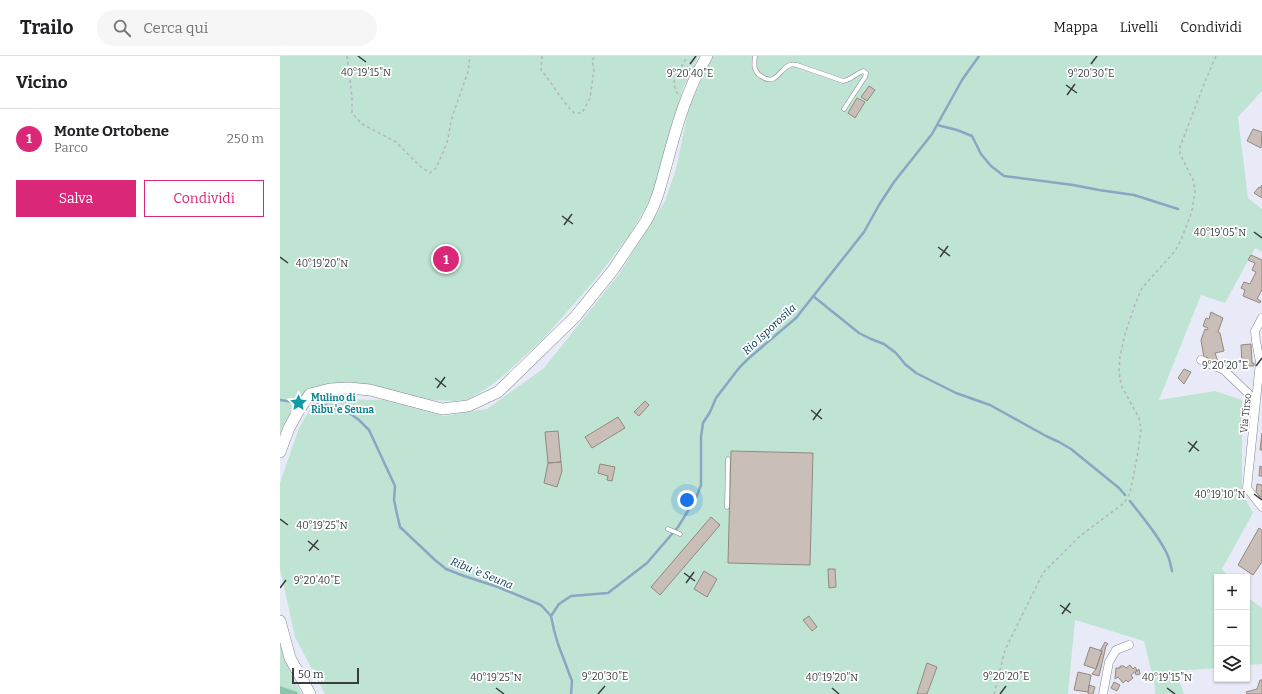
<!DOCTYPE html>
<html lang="it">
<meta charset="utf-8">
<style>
:root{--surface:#fff;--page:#f6f6f6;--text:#202124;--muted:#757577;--line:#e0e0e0;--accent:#db2777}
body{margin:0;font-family:Bitter,serif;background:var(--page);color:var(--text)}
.controls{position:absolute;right:12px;bottom:12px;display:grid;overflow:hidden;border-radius:0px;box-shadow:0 1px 3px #0004}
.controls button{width:36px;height:36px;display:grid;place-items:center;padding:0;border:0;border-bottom:1px solid var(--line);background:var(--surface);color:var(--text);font:20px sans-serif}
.scale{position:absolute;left:12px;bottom:10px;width:67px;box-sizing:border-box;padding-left:4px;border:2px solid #3b3c40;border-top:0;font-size:11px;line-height:14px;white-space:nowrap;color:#3b3c40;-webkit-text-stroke:3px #fff;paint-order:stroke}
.you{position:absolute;left:407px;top:444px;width:14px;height:14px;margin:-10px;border:3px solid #fff;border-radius:50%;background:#1a73e8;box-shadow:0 0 0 6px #1a73e833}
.badge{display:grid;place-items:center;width:26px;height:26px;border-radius:50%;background:var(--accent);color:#fff;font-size:13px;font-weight:700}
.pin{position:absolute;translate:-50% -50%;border:2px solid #fff;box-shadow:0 1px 4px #0006}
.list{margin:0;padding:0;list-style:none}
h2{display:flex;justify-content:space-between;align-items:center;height:52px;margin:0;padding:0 16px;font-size:17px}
h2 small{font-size:13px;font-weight:400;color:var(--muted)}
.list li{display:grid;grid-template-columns:26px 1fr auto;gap:12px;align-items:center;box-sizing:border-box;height:60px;padding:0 16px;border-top:1px solid var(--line)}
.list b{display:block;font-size:15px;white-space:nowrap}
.list p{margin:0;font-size:13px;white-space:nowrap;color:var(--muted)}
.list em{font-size:13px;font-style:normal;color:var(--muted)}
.actions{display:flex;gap:8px;padding:12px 16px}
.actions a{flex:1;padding:9px 0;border:1px solid var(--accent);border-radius:0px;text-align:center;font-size:14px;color:var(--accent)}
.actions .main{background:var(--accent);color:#fff}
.icon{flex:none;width:22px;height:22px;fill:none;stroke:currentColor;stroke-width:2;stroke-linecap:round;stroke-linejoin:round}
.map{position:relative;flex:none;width:982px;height:638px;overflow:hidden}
header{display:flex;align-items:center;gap:24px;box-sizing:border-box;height:56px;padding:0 20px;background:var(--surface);border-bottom:1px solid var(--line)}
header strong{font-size:19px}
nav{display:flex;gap:22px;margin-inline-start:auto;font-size:14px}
.search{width:280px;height:36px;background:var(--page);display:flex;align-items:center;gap:10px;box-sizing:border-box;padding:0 14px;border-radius:22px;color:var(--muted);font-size:15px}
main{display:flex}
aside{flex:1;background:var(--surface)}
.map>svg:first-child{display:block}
</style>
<header>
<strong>Trailo</strong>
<div class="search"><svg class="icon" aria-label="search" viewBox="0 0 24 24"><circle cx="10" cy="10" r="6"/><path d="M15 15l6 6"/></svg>Cerca qui</div>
<nav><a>Mappa</a><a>Livelli</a><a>Condividi</a></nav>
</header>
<main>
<aside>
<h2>Vicino<small></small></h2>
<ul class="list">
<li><span class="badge">1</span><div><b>Monte Ortobene</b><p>Parco</p></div><em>250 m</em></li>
</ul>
<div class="actions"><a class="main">Salva</a><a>Condividi</a></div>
</aside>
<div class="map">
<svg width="982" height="638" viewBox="0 0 982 638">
<rect width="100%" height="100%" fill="#e8ebf7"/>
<!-- green -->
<path fill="#bfe4d3" d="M0,0H419L403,32L374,133L365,153L348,181L314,225L264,282L224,319L206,333L186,344L174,345L148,344L37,331L0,387Z
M432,0H982V35L958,61L968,142L982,153V196L975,192L945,247L921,239L879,344L935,335L962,344V437L973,457L942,513L949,521H937V612L896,615L904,638H875V630L864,585L795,564L788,638H45L15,581L0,513V427L19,372L36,343L105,344L164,360L207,353L264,312L339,218L385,145L396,113L409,51Z
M967,541L982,552V608L967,609Z
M0,581L13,623L22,638H0Z"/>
<!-- forest -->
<path fill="#8bc4ab" d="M0,630L17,636L18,638H0Z"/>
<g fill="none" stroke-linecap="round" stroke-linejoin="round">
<!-- stream -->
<path stroke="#89a6c2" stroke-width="2.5" d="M657,69L677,74L692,80L701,98L711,110L724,120L793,129L819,134L854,139L898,153
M533,240L579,277L591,283L604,288L616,297L625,308L636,317L676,337L710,349L766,380L779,386L791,393L839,432L845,439
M0,344L19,347
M28,347L41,348L68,356L79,364L89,374L115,430L114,444L117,458L120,471L155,504L166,513L184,520L218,531L261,549L271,560
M850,445C863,462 879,480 888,500C890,505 891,510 892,515
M291,638L292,625L278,588L274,574L271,560L279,548L291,540L328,537L367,507L398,471L416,442L421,429V381L423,367L430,356L436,342L459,312L469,302L516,262L584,176L599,149L614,126L652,78L682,24L699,0"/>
</g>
<!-- building -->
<path fill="#cabfb8" stroke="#928981" d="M589,30L595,34L587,45L581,41Z
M577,42L585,46L575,62L568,57Z
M973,73L982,76L981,92L967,85Z
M982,129V142L974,137L979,131L980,132Z
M971,199L982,204V234L977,243L981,245L980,247L963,240L965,234L961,232L964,226L970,228L976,216L972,214L975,207L968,204Z
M931,256L943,262L938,276L940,277L944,295L935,297L938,306L928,304L927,301L924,302L921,284L925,273L927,274L928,272L923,270L926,262L929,263Z
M971,288L972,307H974V310H966V308H962L961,289Z
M904,313L911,316L904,328L898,322Z
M365,345L369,349L359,360L354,356Z
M338,361L345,372L312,392L305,381Z
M278,375L281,406L268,407L265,376Z
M982,377V394H980Z
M451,395L533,397L530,509L448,507Z
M281,406L282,415L277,431L264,427L268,407Z
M320,408L335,411L332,425L327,424L328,420L318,417Z
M980,410L982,411V420H979Z
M977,428L982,429V442L976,437Z
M431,461L440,469L380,539L371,531Z
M979,472L982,474V506L973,519L958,509Z
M548,513H555L556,531L549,532Z
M424,515L437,523L427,541L414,533Z
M529,560L537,571L532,575L523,564Z
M825,586L828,588L826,590L819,620L812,618L816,613L822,595H820Z
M810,591L822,595L816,613L804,609Z
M647,607L657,611L647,638H637Z
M850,609L853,613L855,611L857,614L851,619L853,622L848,626L846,624L843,627L838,621L835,623L836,612H840V610H844L846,612Z
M859,613L860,618L856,619L855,617Z
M798,616L811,619L808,636L794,634Z
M980,624H982V638H967L966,636L977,633Z
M834,626L840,629L837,635L831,632Z
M809,629L815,631L813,638H808Z"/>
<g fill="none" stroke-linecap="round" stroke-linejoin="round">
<defs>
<path id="lane" d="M475,0C474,8 473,15 481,20C496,31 499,13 510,9C513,8 515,9 517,9L563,25C571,24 575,18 583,15L586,17L585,21L564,53
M447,451L448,403
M388,473L400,478"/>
<path id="street" d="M982,262L975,275L976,285L980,306L967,432L982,451
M921,304L944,314L976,345
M823,638L829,606L836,594L849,589"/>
<path id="secondary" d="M0,396L9,372L19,354L30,338L50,333L69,332L90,334L162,353L188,350L218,336L295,261L333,214L366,165L374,149L379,135C392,90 402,41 427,0
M0,565L10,602L30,638"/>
</defs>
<!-- lane casing -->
<use href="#lane" stroke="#848691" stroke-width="5"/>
<!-- street casing -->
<use href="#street" stroke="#848691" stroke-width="9"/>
<!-- secondary casing -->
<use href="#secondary" stroke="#848691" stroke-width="12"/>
<!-- path -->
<path stroke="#b2b5be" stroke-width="1.5" stroke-dasharray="3 3" stroke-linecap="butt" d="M67,0L72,41V57L82,68L116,86L141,111L150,117L156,112L167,87L172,61L188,16L190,0
M262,0L261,14C273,28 281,44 294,57H302L310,42L314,14L312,4L315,0
M398,38C387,22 402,14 407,0
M714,638L725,594L763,517L800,480L844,447L850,437L858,396L861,373L859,362L841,329L839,315L840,301L845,278L856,246L862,232L895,195L901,184L912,155L915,135L913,124L900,98V91L926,23L936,0"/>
<!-- lane -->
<use href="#lane" stroke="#fff" stroke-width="4"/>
<!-- street -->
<use href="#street" stroke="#fff" stroke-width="8"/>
<!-- secondary -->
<use href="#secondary" stroke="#fff" stroke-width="11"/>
</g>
<!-- ticks -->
<path fill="none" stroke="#3b3c40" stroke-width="1.5" d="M78,0L86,6M410,8L416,0M811,8L817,0M786,29L797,37M787,39L795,28M282,160L293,168M284,169L292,158M974,176L982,182M658,191L670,200M0,201L8,207M660,201L668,190M976,310L982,302M155,322L166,331M157,332L165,321M531,354L542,363M533,364L541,353M908,386L919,395M909,396L917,385M974,438L982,444M0,463L8,469M28,485L39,494M29,495L38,484M404,517L415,525M406,527L414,516M0,532L6,524M780,549L791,557M782,558L790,547M216,632L224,638M552,632L559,638M887,632L895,638M318,638L325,630M720,638L726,630"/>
<!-- icons -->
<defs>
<symbol id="sight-bare" viewBox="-9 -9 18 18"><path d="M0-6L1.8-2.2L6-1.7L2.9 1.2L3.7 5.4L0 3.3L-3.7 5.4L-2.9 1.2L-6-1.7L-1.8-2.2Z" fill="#0f9aa8" stroke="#fff" stroke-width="2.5" paint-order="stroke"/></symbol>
</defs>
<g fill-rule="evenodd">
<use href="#sight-bare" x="6" y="334" width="25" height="25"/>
</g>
<g text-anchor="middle" stroke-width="3.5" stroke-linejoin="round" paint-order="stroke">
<!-- culture labels -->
<g font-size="10" font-weight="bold" fill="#0d838f" stroke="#fff" text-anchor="start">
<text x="31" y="345">Mulino di<tspan x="31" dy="12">Ribu 'e Seuna</tspan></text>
</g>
<!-- street labels -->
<g font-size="10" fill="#3b3c40" stroke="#fff">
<text transform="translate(965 357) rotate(-84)" y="4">Via Tirso</text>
</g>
<!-- water labels -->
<g font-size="11" font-style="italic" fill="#013457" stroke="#fff">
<text transform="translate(489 273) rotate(-43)" y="4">Rio Isporosila</text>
<text transform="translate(202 517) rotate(22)" y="4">Ribu 'e Seuna</text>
</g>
</g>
<g font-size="10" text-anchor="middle" fill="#3b3c40" stroke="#fff" stroke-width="3.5" stroke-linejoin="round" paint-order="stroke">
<text x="86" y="20">40°19'15"N</text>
<text x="410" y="21">9°20'40"E</text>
<text x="811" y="21">9°20'30"E</text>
<text x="940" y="180">40°19'05"N</text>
<text x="42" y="211">40°19'20"N</text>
<text x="945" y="313">9°20'20"E</text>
<text x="940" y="442">40°19'10"N</text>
<text x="42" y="473">40°19'25"N</text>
<text x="37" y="528">9°20'40"E</text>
<text x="325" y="624">9°20'30"E</text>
<text x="726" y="624">9°20'20"E</text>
<text x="216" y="625">40°19'25"N</text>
<text x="552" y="625">40°19'20"N</text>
<text x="887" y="625">40°19'15"N</text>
</g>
</svg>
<div class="controls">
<button>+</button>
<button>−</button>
<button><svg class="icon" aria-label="layers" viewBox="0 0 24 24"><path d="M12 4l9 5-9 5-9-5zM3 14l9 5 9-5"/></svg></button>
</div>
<div class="scale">50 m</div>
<div class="you"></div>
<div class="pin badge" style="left:166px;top:203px">1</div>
</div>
</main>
